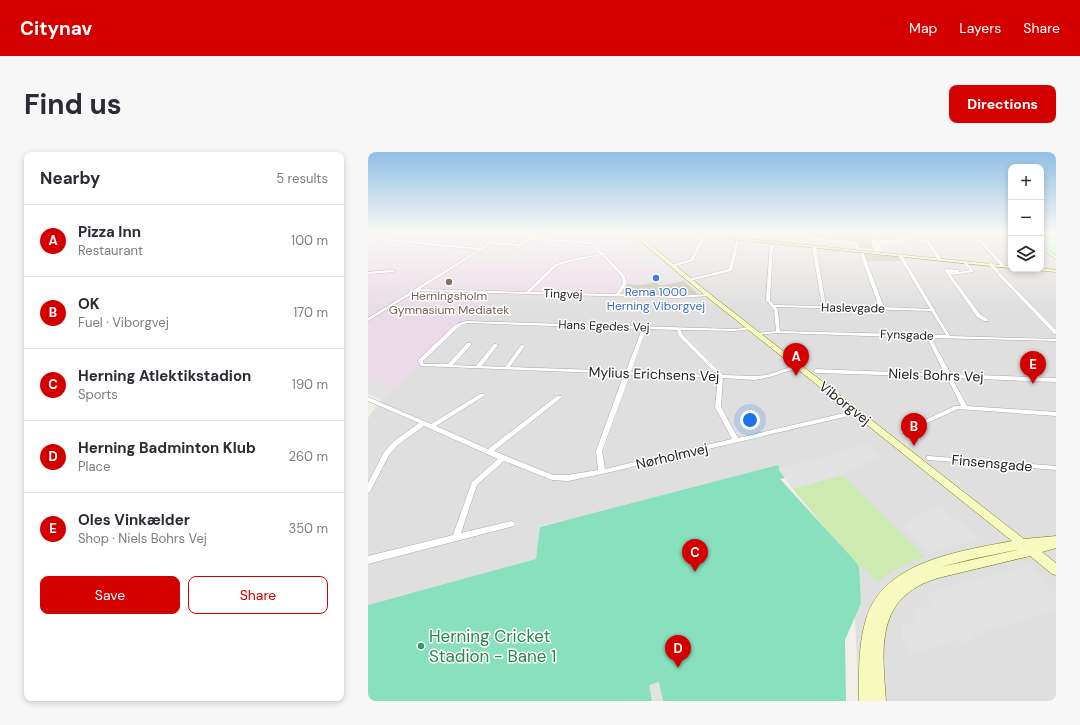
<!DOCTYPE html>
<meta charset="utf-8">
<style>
:root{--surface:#fff;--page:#f7f7f7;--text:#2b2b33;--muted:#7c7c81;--line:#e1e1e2;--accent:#d40000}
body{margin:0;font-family:"DM Sans",sans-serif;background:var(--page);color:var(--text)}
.controls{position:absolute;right:12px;top:12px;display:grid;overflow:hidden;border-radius:8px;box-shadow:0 2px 6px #0003}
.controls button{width:36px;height:36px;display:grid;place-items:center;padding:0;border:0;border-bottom:1px solid var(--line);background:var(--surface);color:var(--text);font:20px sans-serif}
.you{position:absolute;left:382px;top:268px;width:14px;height:14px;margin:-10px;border:3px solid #fff;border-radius:50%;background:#1a73e8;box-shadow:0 0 0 6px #1a73e833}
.badge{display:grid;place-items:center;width:26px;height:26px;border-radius:50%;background:var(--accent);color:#fff;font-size:13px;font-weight:700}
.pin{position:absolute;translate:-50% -33px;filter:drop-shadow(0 1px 2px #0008)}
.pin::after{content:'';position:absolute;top:21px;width:14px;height:12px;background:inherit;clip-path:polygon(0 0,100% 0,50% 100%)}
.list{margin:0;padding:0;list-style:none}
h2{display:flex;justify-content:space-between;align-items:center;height:52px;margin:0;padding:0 16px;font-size:17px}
h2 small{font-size:13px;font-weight:400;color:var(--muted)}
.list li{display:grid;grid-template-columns:26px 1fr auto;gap:12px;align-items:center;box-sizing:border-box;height:72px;padding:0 16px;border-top:1px solid var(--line)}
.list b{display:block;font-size:15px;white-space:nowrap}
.list p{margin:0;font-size:13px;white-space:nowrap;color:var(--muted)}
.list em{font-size:13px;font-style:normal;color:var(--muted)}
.actions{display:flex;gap:8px;padding:12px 16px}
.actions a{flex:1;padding:9px 0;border:1px solid var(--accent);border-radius:8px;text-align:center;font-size:14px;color:var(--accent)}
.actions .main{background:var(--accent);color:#fff}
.icon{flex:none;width:22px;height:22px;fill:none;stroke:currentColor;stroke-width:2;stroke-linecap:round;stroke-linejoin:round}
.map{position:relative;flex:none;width:688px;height:549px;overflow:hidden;border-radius:8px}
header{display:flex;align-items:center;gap:24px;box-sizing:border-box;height:56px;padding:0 20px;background:var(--accent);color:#fff}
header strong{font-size:19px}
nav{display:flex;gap:22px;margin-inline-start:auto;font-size:14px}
.intro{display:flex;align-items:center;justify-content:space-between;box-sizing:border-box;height:96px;padding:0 24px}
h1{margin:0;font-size:28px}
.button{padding:10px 18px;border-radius:8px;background:var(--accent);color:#fff;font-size:14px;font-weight:700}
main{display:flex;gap:24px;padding:0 24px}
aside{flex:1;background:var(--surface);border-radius:8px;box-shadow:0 2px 6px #0003}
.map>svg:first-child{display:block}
</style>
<header>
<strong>Citynav</strong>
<nav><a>Map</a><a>Layers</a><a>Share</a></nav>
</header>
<div class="intro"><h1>Find us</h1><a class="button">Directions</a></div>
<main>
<aside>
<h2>Nearby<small>5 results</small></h2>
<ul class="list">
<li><span class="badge">A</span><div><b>Pizza Inn</b><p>Restaurant</p></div><em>100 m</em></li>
<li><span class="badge">B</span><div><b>OK</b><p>Fuel · Viborgvej</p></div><em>170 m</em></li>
<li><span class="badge">C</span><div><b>Herning Atlektikstadion</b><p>Sports</p></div><em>190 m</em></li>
<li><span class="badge">D</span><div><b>Herning Badminton Klub</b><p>Place</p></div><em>260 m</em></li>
<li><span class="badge">E</span><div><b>Oles Vinkælder</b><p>Shop · Niels Bohrs Vej</p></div><em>350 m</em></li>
</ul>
<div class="actions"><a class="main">Save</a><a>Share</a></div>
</aside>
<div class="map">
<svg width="688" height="549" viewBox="0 0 688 549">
<rect width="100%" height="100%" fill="#f2efe9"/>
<!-- residential -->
<path fill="#e0dfdf" d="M259,80H643V117H673V80H688V549H491L484,408L425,337L409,314L222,363L172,374L169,407L0,453V266L13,248L127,139L311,144L330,141Z"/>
<!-- industrial -->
<path fill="#ebdbe8" d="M0,80H259L330,141L328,143L311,144L127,139L13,248L0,241Z"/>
<!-- education -->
<path fill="#ffffe5" d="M436,80H528L535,91L513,92V100L489,97L486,91L436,86Z"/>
<!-- construction -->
<path fill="#c7c7b4" d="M438,80H524L528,88L502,87L506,98L491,96L489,90L439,85Z
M496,101L530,105L533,109H499Z
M316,129L329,141L328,142L310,144L257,142L255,140L259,132L273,133L288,130L291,133H295Z"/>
<!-- grass -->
<path fill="#cdebb0" d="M473,322L557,405L538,412L510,429L484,408L425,337Z"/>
<!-- park -->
<path fill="#c8facc" d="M673,80H688V103L673,91Z"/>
<!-- pitch -->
<path fill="#88e0be" d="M410,313L417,326L412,327L487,409L491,415L493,451L477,488L478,549H0V453L168,407L172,375Z"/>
<!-- parking -->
<path fill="#e2e2e2" d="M124,94H148L146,97L171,99L157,111L101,110Z
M277,96L293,110L256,118L253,114L275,110L270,105L267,106L260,99Z
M303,118L314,128L295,132L293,129L295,128L287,121Z
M57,125L62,126L0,161V157L12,151L9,150L30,138L35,139Z
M0,227L24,237L13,247L0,242Z
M501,292L513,305L471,324L425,337L410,317Z
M570,353L612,387L562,400L535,373Z
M659,413L688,444V458L603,484L606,488L594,492L591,488L543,502L533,484L535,473L549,469L544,459L565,452L559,441Z
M291,530L295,549H284L281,533Z"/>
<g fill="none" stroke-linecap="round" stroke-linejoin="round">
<defs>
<path id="street" d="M138,80H141L126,90L152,92L167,80H170L163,86L213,89L225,91L235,101H237V103L257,124L259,131L252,142L309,144L340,142L342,143L340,144L309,146L49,139L0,169V166L110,98L0,87V85L113,96ZM161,88L213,91L224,93L232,102L204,107L187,112L158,140L52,137L123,92L149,94L145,97L147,98ZM234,103L254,125L255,131L248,142L162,140L189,114L205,109Z
M407,80H410L405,89H403Z
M525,80H528L530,85L557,88L552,80H555L573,107L570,108L558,90L528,87Z
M602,80H605L636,113V115H634Z
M333,85L336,86L325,109L304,115V113L323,107Z
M368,88L371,89L364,119L321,129V127L361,117Z
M402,92L405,93L402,148L406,153L454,154L444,95L446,94L448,95L458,154L511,155L492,102L494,101L496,102L516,155L562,157L530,103L532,102L534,103L566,157L568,158L567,159L582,184L688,187V189L563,186L583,222L688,226V230L584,226L599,254L688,260V264L590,257L537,281H533L532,280L533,279L587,254H593L579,225L448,221L445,219L448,217L577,222L559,186L410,181L388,183V181H390L408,179L406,158L398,148ZM408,155L563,159L578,183L412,179L410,158Z
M597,109L605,118V120L583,123L613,163L620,167V169H616L609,165L576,118L578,117L590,118H591V120L602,118L595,110Z
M621,111H623L631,119V121H629L621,113Z
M23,118L28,119L26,120L0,122V120Z
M630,121H632L688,178V182H686L630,123Z
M98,169L367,177L382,175H384V177L367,179L313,178L314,182L355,223L387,224L399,223L431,212L434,214L433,215L402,225L387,228L355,226L353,255L370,286L489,258L492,260L489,262L234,322L200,329L184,328L136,309L109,333L93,381L143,369L146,370L147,372L146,374L0,412V404L85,383L104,330L130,307L56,274L30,293L21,303L2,340L0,341V331L16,300L26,289L51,271L0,249V245L63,272L112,242H116L117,243L116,244L68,274L120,297L189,244H193L194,245L193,246L126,299L185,323H200L230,318L228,299L256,222L53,214L50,209V208L88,172ZM98,171L274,177L258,219L142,215L157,194L155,193H153L137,215L114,214L130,193L128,192H126L108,214L85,213L103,193V191H99L80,212H56L55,209L92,174ZM278,177L309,178L310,183L349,223L263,220ZM262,223L350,226L347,255L364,287L237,317L234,299Z
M559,304H561L688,314V318L561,308H559L558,306Z"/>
<path id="secondary" d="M262,80H267L337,138L656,387L688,384V396L674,400L688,411V423L684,422L662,404L570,426C507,445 514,495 518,549H491C491,521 490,494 498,467C515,409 593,399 644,389L333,140ZM653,397L572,415L604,407Z
M297,80H312L643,114V116Z
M673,93L688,104V107L673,96Z
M673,116L688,118V120L668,118L666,117Z"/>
</defs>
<!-- street casing -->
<use href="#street" stroke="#a9a9a9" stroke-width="1"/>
<!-- secondary casing -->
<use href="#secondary" stroke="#707d05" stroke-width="1"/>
<!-- street -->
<use href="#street" fill="#fff" fill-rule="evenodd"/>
<!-- secondary -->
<use href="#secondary" fill="#f7fabf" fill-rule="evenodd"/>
</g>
<!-- sky -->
<linearGradient id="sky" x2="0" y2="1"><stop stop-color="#8fc0e4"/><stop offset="0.51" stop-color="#f9f8f5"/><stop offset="1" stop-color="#f9f8f5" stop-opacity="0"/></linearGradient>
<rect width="688" height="157" fill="url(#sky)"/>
<!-- markers -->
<circle fill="#3f7fe0" stroke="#fff" stroke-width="1.5" cx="288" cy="126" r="4"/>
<circle fill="#8d6e63" stroke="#fff" stroke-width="1.5" cx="81" cy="130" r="4"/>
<circle fill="#2e9e5b" stroke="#fff" stroke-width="1.5" cx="53" cy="494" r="4"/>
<g text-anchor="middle" stroke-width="3" stroke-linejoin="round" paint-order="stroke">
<!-- far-shop labels -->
<g font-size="12" fill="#366cbe" stroke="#fff">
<text x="288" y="144">Rema 1000<tspan x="288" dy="14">Herning Viborgvej</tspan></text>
</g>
<!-- far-street labels -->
<g font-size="12" fill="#222" stroke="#fff">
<text transform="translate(195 142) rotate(2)" y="4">Tingvej</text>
<text transform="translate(485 156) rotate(1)" y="4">Haslevgade</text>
<text transform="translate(236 174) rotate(2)" y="4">Hans Egedes Vej</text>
<text transform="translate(539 183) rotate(2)" y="4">Fynsgade</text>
</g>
<!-- far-education labels -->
<g font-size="12" fill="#785e54" stroke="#fff">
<text x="81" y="148">Herningsholm<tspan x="81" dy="14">Gymnasium Mediatek</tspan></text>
</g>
<!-- street labels -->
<g font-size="14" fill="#222" stroke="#fff">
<text transform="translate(286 222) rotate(2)" y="5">Mylius Erichsens Vej</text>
<text transform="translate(568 223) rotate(2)" y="5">Niels Bohrs Vej</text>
<text transform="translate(477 251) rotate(38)" y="5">Viborgvej</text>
<text transform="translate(304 304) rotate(-13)" y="5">Nørholmvej</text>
<text transform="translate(624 311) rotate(5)" y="5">Finsensgade</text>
</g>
<!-- near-leisure labels -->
<g font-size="17" fill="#27864d" stroke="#fff" text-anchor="start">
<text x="61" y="490">Herning Cricket<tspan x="61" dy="20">Stadion - Bane 1</tspan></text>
</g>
</g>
</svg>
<div class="controls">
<button>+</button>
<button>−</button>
<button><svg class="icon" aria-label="layers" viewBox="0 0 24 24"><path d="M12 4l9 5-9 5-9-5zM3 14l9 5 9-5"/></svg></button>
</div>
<div class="you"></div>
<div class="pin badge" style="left:428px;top:224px">A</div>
<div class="pin badge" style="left:546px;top:294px">B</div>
<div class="pin badge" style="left:327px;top:420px">C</div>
<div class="pin badge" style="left:310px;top:516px">D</div>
<div class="pin badge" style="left:665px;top:232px">E</div>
</div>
</main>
